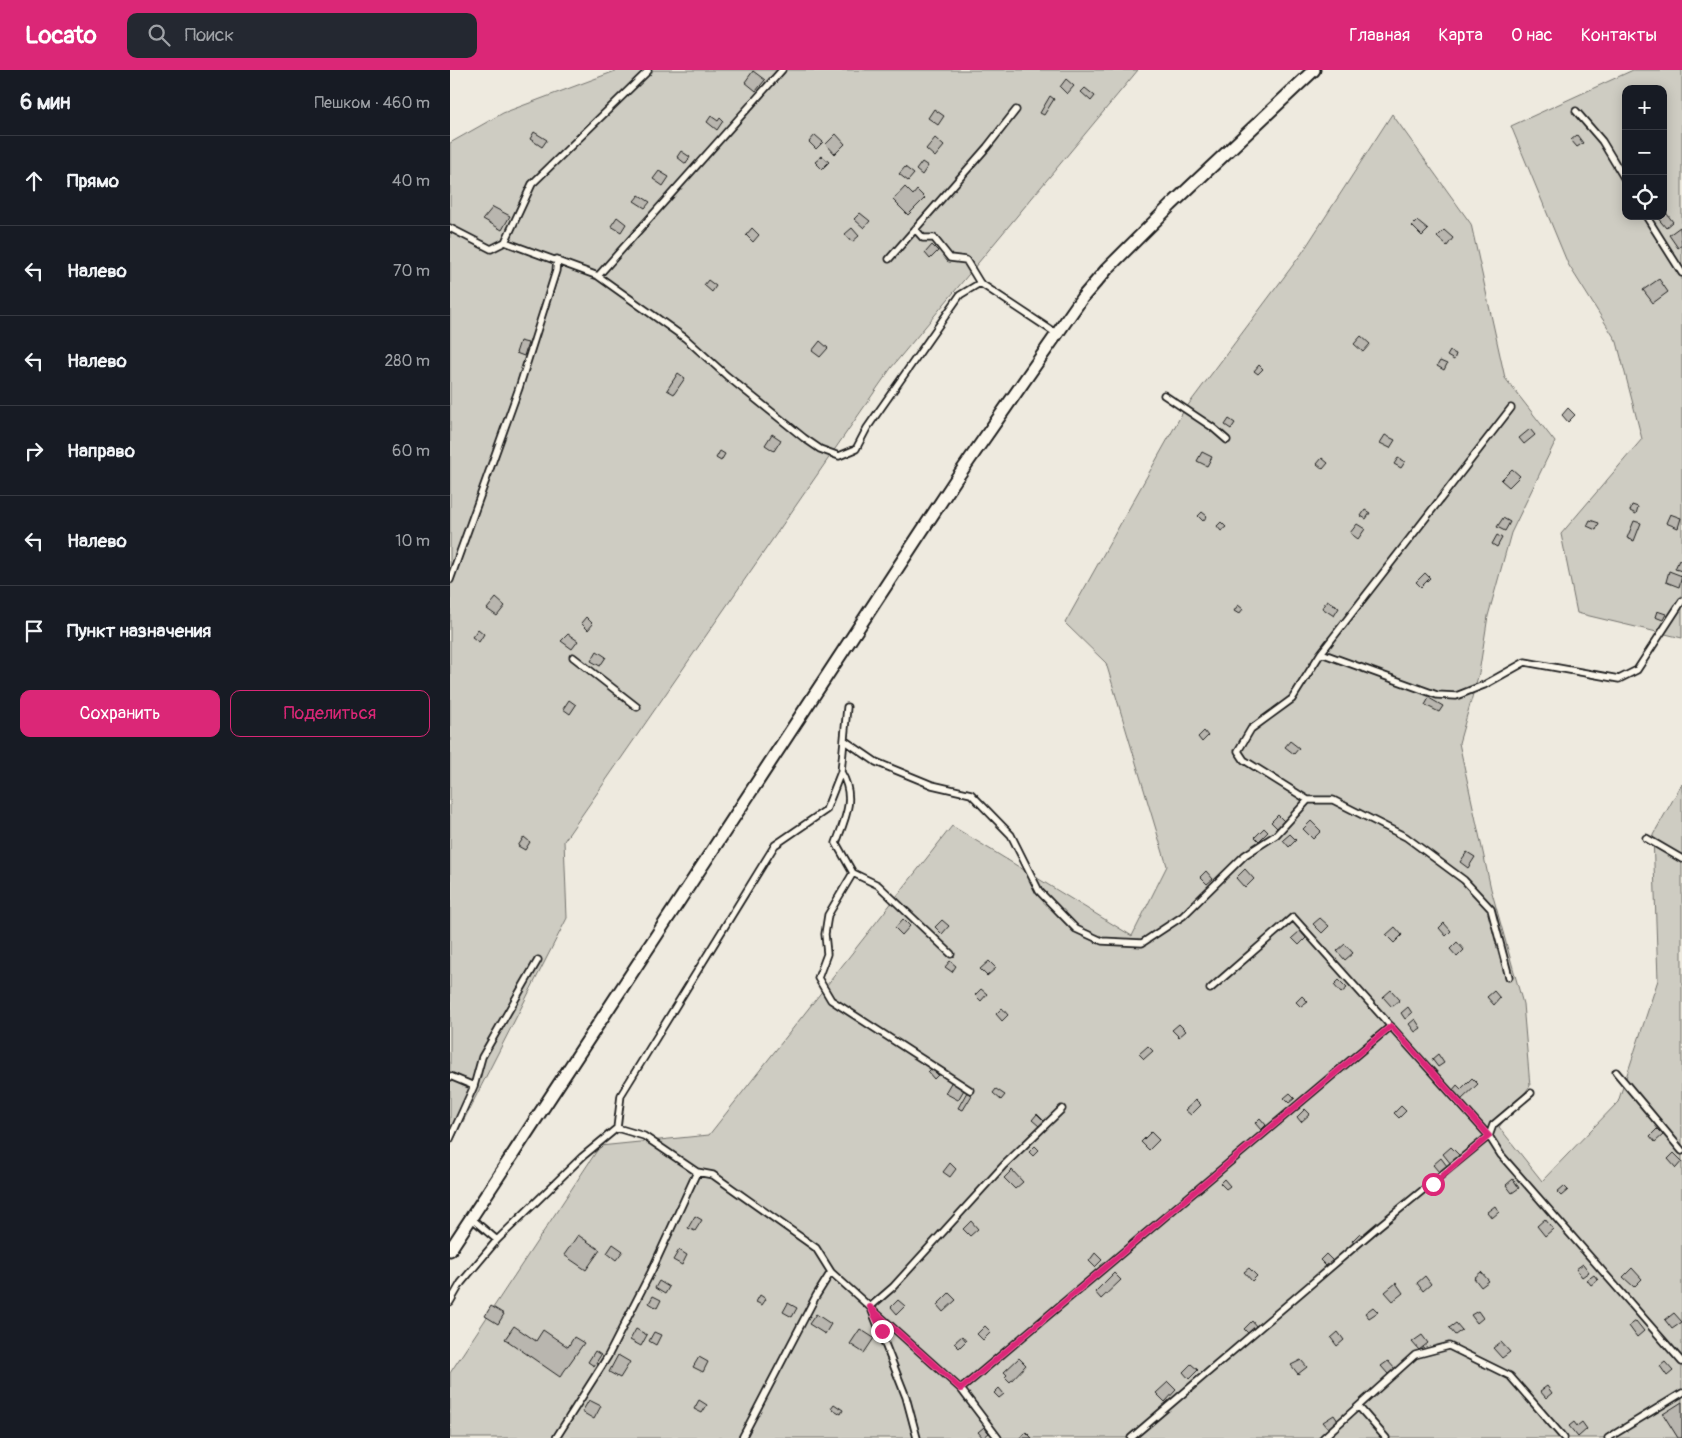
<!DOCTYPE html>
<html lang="ru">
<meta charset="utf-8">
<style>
:root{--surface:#171b24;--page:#242831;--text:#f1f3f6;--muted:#9ea1a6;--line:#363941;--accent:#db2777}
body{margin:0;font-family:Pangolin,sans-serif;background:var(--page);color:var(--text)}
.controls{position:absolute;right:15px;top:15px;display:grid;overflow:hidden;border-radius:10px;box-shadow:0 2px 12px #0003}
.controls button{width:45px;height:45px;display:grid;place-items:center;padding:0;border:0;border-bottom:1px solid var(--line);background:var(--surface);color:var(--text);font:25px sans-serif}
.stop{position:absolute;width:15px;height:15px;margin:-11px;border:4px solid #db2777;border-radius:50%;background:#fff}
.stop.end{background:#db2777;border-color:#fff;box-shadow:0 1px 5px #0008}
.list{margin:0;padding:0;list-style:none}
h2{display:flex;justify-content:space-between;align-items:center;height:65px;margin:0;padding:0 20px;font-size:21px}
h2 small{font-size:16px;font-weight:400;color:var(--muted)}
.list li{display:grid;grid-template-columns:32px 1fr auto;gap:15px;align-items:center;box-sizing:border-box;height:90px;padding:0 20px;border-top:1px solid var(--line)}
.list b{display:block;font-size:19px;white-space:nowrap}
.list em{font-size:16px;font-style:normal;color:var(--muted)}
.actions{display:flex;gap:10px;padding:15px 20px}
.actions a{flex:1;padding:11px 0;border:1px solid var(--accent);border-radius:10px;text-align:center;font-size:18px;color:var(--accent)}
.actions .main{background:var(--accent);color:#fff}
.icon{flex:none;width:28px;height:28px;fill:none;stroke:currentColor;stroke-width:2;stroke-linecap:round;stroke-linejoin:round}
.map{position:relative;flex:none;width:1232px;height:1368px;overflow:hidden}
header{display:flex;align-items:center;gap:30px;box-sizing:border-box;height:70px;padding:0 25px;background:var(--accent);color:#fff}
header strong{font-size:24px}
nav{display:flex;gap:28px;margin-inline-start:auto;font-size:18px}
.search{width:350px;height:45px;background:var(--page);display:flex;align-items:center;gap:12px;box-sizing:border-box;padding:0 18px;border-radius:10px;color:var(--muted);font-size:19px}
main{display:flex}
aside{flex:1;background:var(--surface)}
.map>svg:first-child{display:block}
</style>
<header>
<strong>Locato</strong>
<div class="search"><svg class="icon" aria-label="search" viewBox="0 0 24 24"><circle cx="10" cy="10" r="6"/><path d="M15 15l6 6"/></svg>Поиск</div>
<nav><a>Главная</a><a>Карта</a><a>О нас</a><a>Контакты</a></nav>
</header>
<main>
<aside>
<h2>6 мин<small>Пешком · 460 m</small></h2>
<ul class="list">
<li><svg class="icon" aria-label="ahead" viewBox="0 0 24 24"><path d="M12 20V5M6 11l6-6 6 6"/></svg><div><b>Прямо</b></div><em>40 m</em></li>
<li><svg class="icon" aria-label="left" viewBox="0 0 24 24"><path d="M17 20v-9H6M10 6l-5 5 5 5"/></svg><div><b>Налево</b></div><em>70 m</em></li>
<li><svg class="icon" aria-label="left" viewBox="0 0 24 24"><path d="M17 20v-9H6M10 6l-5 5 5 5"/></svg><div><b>Налево</b></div><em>280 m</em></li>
<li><svg class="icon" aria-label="right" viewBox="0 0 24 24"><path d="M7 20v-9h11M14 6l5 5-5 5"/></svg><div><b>Направо</b></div><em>60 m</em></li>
<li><svg class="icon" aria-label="left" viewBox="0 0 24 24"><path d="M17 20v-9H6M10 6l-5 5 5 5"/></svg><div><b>Налево</b></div><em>10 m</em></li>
<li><svg class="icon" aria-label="arrive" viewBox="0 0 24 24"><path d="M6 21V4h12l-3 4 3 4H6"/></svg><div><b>Пункт назначения</b></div></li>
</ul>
<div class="actions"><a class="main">Сохранить</a><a>Поделиться</a></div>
</aside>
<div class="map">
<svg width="1232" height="1368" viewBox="0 0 1232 1368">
<rect width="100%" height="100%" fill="#eeeadf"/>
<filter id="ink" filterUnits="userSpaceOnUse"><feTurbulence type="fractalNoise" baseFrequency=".02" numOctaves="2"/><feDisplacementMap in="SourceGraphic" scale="10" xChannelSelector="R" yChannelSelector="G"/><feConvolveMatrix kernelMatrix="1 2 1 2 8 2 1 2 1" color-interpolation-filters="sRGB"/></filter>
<g filter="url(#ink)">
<!-- garden -->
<path fill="#ceccc2" stroke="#75746f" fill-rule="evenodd" d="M168,0H688L441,298L114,771L117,848L0,1077V73L53,43Z
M1183,0H1232V568L1127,543L1111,464L1192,369L1167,272L1118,194L1061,56ZM1176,19H1213V146H1176Z
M942,44L1021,154L1055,308L1105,372L1061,463L1038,546L1029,603L1009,673L1041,819L1073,934L1080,1016L1049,1057L1092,1111L1168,1032L1208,910L1203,765L1232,714V1368H0V1303L150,1076L259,1065L502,756L682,866L717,796L656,593L615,553L733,342L852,183Z"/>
<!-- building -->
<path fill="#b9b6af" stroke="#1c1c1c" d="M303,1L315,10L306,21L295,12Z
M616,9L624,16L617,24L610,17Z
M635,18L645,26L641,31L631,22Z
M600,26L604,29L594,45L590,43Z
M484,39L494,46L488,55L478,48Z
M261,46L268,51L270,48L273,51L267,60L257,52Z
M84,62L97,70L92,77L80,69Z
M386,64L395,74L385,84L376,74Z
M365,65L373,72L366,79L359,72Z
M1127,65L1133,73L1127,77L1121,70Z
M485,68L494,76L485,87L476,79Z
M231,81L240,87L236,94L227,87Z
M372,86L379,92L372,99L365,92Z
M472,92L478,96L472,105L466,100Z
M455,97L464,104L458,111L449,104Z
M209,101L219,107L213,116L203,109Z
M455,117L463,125L467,120L475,128L458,145L443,130Z
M189,125L200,132L195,138L184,131Z
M43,137L60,146L52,160L33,149Z
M1214,140L1223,152L1216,158L1206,146H1213Z
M410,143L420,151L414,158L404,149Z
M167,147L176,154L171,162L161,156Z
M967,151L978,160L972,166L962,156Z
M1230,157L1232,175L1228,178L1219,165Z
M302,158L309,165L303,172L296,165Z
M402,158L409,166L402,172L395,164Z
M994,160L1003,168L997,176L987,167Z
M482,175L488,181L480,189L475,183Z
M1209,209L1218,222L1203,233L1193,220Z
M258,210L266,216L262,222L254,215Z
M911,266L920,274L913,282L904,274Z
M70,271L78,273L74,286L66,283Z
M370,271L378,278L370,287L362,281Z
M1000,281L1006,284L1004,290L997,286Z
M990,291L997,294L994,300L987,296Z
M809,295L813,299L808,304L804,301Z
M228,303L235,308L224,324L217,320Z
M1118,338L1125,345L1118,352L1112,345Z
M779,349L785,353L781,359L775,355Z
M1080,359L1085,365L1074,374L1069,368Z
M322,364L331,370L324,381L315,375Z
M935,365L945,370L940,378L930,373Z
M270,381L275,384L271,391L266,388Z
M752,382L762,387L757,396L747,391Z
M872,388L878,393L873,399L867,394Z
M948,388L955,392L951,398L944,394Z
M1062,399L1070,406L1059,417L1051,410Z
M1182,435L1188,437L1186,444L1180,441Z
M915,440L920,443L916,449L911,446Z
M752,442L757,446L753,451L748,446Z
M1220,444L1231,448L1228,458L1216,453Z
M1053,448L1060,452L1055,461L1047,457Z
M1140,450L1149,453L1146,460L1137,456Z
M1184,451L1191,453L1184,471L1177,468Z
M771,452L776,457L771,461L767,456Z
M907,454L915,459L908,469L900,463Z
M1047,465L1052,468L1047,477L1042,474Z
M1229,490L1232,491V501L1225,499Z
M1219,501L1232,506L1229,517L1216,512Z
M975,503L980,508L971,517L966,512Z
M46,528L55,536L47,546L37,539Z
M877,530L889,538L884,546L872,538Z
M788,535L793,539L789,544L784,541Z
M1207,541L1216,544L1213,550L1205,547Z
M136,547L143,554L138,560L131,553Z
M28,559L34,564L29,572L22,567Z
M118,564L128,571L122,579L111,571Z
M147,581L156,587L150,596L141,591Z
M979,628L993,636L989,642L975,635Z
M119,630L126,635L120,644L113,639Z
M754,661L758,666L752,672L748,667Z
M840,671L849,678L844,684L835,677Z
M828,745L834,751L827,758L821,752Z
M861,751L871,761L863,769L853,759Z
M814,758L818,762L809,771L805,767Z
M840,764L846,770L839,777L833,770Z
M74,767L80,772L75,780L68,776Z
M1017,782L1025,787L1018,798L1010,792Z
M795,799L804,809L795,818L786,808Z
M756,801L763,809L757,814L750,807Z
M870,848L879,856L872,863L863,854Z
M453,849L460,856L452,865L445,858Z
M492,850L499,856L492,864L485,857Z
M994,853L1001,861L996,866L989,858Z
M945,857L952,865L944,873L936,865Z
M850,861L856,868L849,875L842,868Z
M1007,872L1014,880L1007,887L1000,879Z
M895,874L903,883L895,890L887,881Z
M500,891L506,896L502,902L495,897Z
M539,891L546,898L537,906L530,899Z
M889,910L897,918L891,923L884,915Z
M531,919L537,924L531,931L525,925Z
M941,920L950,930L942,937L933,927Z
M1044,921L1050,928L1044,935L1037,927Z
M852,926L858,932L851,937L846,932Z
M958,937L962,943L955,949L951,943Z
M552,938L558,945L552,951L546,944Z
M965,949L971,958L965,962L959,954Z
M729,954L736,961L729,967L722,960Z
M698,976L703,981L694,989L689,984Z
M988,984L994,993L988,997L982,989Z
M482,998L488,1005L484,1009L478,1002Z
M1022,1008L1028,1014L1011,1030L1002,1021L1007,1015L1011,1019Z
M502,1011L515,1018L508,1030L495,1023Z
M546,1019L555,1025L551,1030L543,1023Z
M517,1022L522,1025L513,1040L508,1038Z
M840,1023L845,1028L839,1033L834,1028Z
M746,1030L751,1035L741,1045L735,1040Z
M951,1036L956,1041L949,1048L944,1043Z
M855,1039L860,1044L851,1052L847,1047Z
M587,1044L594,1051L589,1056L582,1050Z
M810,1048L816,1055L811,1060L805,1053Z
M1207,1059L1213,1065L1205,1072L1200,1066Z
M701,1062L709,1070L699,1080L691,1072Z
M585,1076L589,1080L583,1086L579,1082Z
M1001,1077L1010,1086L1001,1094L993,1084Z
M1224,1083L1232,1091L1226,1098L1218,1089Z
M991,1088L997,1096L989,1102L983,1095Z
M500,1093L506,1099L500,1107L493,1102Z
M562,1100L573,1112L565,1119L554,1108Z
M774,1109L780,1116L776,1119L770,1113Z
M1063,1109L1069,1118L1062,1123L1056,1115Z
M1114,1116L1118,1120L1111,1126L1107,1122Z
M1045,1136L1049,1142L1042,1148L1037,1142Z
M245,1146L252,1150L245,1161L238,1158Z
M1095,1149L1103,1159L1095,1166L1087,1156Z
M521,1151L528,1159L520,1166L513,1159Z
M910,1163L913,1167L905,1175L902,1171Z
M128,1165L150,1180L136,1200L114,1185Z
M163,1174L173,1181L166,1190L157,1183Z
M229,1180L237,1185L232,1195L223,1190Z
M645,1183L652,1190L645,1197L639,1191Z
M876,1184L883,1191L877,1197L870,1190Z
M1133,1194L1139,1202L1132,1207L1126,1199Z
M799,1198L807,1206L802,1211L794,1202Z
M1182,1198L1192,1209L1184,1217L1173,1207Z
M1031,1202L1039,1211L1031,1217L1024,1208Z
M664,1203L671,1210L651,1229L645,1222Z
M1144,1205L1148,1210L1141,1215L1137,1210Z
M975,1206L981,1214L973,1221L967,1213Z
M209,1211L219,1217L215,1224L205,1218Z
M946,1213L953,1223L943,1231L935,1222Z
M499,1223L506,1230L493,1242L487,1235Z
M310,1225L316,1229L312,1235L306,1232Z
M203,1226L211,1230L207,1238L199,1233Z
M448,1230L455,1236L447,1244L441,1237Z
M338,1233L347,1238L342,1247L333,1242Z
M41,1236L54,1244L48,1254L35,1246Z
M923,1237L928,1242L919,1248L915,1243Z
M1028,1241L1033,1248L1027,1253L1021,1245Z
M1224,1243L1232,1252L1222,1259L1215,1250Z
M366,1244L381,1254L375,1264L359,1254Z
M802,1251L806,1256L799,1264L794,1259Z
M1186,1251L1194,1261L1187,1267L1179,1256Z
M1006,1253L1012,1260L1005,1265L999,1258Z
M64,1256L86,1271L93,1260L118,1277L124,1267L134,1273L110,1307L55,1269Z
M535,1256L541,1262L533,1270L527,1264Z
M186,1259L197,1265L191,1276L180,1270Z
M410,1259L424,1268L414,1283L400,1274Z
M204,1262L211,1265L206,1275L199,1271Z
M888,1262L894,1270L887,1276L881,1268Z
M972,1265L978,1273L969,1280L962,1272Z
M512,1266L516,1271L509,1278L504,1273Z
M1051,1272L1060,1282L1052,1288L1043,1278Z
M145,1281L151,1285L144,1296L138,1292Z
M168,1285L180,1292L170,1308L159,1302Z
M249,1287L258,1292L253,1302L243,1297Z
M569,1288L576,1295L560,1312L555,1307L557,1305L554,1302Z
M851,1290L857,1297L848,1304L841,1295Z
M938,1291L945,1299L938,1304L931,1296Z
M1215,1292L1223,1301L1217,1306L1210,1296Z
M741,1294L748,1300L739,1309L733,1302Z
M718,1312L726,1320L715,1332L706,1323Z
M1097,1316L1102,1323L1096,1328L1090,1321Z
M549,1318L554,1324L549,1328L544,1323Z
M139,1330L151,1336L144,1349L132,1342Z
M249,1330L257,1335L252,1343L244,1339Z
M1232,1332V1368H1228L1213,1344Z
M384,1334L393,1340L391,1344L381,1338Z
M884,1345L888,1351L879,1359L873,1352Z
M1124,1352L1127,1356L1132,1352L1137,1359L1128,1367L1119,1356Z
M534,1357L539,1363L533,1368L528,1362Z
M576,1362L582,1368H569Z"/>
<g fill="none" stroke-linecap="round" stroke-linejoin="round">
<defs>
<path id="lane" d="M198,1L82,114L55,172L148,206L332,0
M1126,41L1152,71L1176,111
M1196,146L1232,203
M0,158L41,179L55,172
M465,159L473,168H484L500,188L516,190L530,213
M439,189L537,77L566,40
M148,206L235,268L277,306L354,368L370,379L389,386L406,379L417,358L510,225L530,213L607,264
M714,325L762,357L777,370
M0,510L69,318L106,201L107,189
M871,583L987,625L1006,626L1034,615L1075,592L1169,609L1187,600L1232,531
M123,587L187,637
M394,670L426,692L482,715L521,724L561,765L589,821L626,859L652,871L692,873L733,846L795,785L826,765L858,730
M391,702C406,727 396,747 386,773L403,803L378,845L375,864L377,884L368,908L381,930L520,1020
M1196,768L1232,789
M403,803L428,815L501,884
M1059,907L1041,839L1014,810L956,767L883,730H858L794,690L788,681L801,659L842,629L871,583L1061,338
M760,919L843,847L1039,1066L1051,1085L1232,1292
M1166,1002L1232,1081
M0,1006L24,1016
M167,1058L194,1066L247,1102L263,1105L366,1178L381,1202L511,1319L548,1368
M0,1069L24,1016L32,987L88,890
M21,1148L47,1170L132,1087L167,1058L171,1025L325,775L376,740L391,702L397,637
M0,1232L11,1213L47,1170
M420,1237L443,1217L554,1095L612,1039
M422,1241L456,1327L467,1368
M511,1319L941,956
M909,1337L936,1368
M106,1368L158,1286L201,1202L247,1102
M292,1368L366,1226L381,1202
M681,1368L929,1156L1039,1066L1043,1055L1081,1023
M873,1368L965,1285L999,1276L1060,1306L1114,1368
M1158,1368L1232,1323"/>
<path id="street" d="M0,1180L506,409L632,228L657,199L721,135L864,0"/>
</defs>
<!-- lane casing -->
<use href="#lane" stroke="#1c1c1c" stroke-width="9"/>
<!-- street casing -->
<use href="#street" stroke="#1c1c1c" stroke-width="15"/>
<!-- lane -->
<use href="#lane" stroke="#fbf7ec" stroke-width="5.5"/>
<!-- street -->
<use href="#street" stroke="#fbf7ec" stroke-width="11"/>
</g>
</g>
<g fill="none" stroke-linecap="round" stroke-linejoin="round" filter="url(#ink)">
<!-- route -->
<path stroke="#db2777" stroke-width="6" d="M432,1261L420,1237L511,1319L941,956L1039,1066L983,1114"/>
</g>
</svg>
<div class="controls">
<button>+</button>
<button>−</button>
<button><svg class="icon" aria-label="locate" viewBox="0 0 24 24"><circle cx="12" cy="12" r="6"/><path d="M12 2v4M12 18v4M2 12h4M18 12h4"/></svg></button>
</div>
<div class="stop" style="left:983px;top:1114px"></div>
<div class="stop end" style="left:432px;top:1261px"></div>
</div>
</main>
